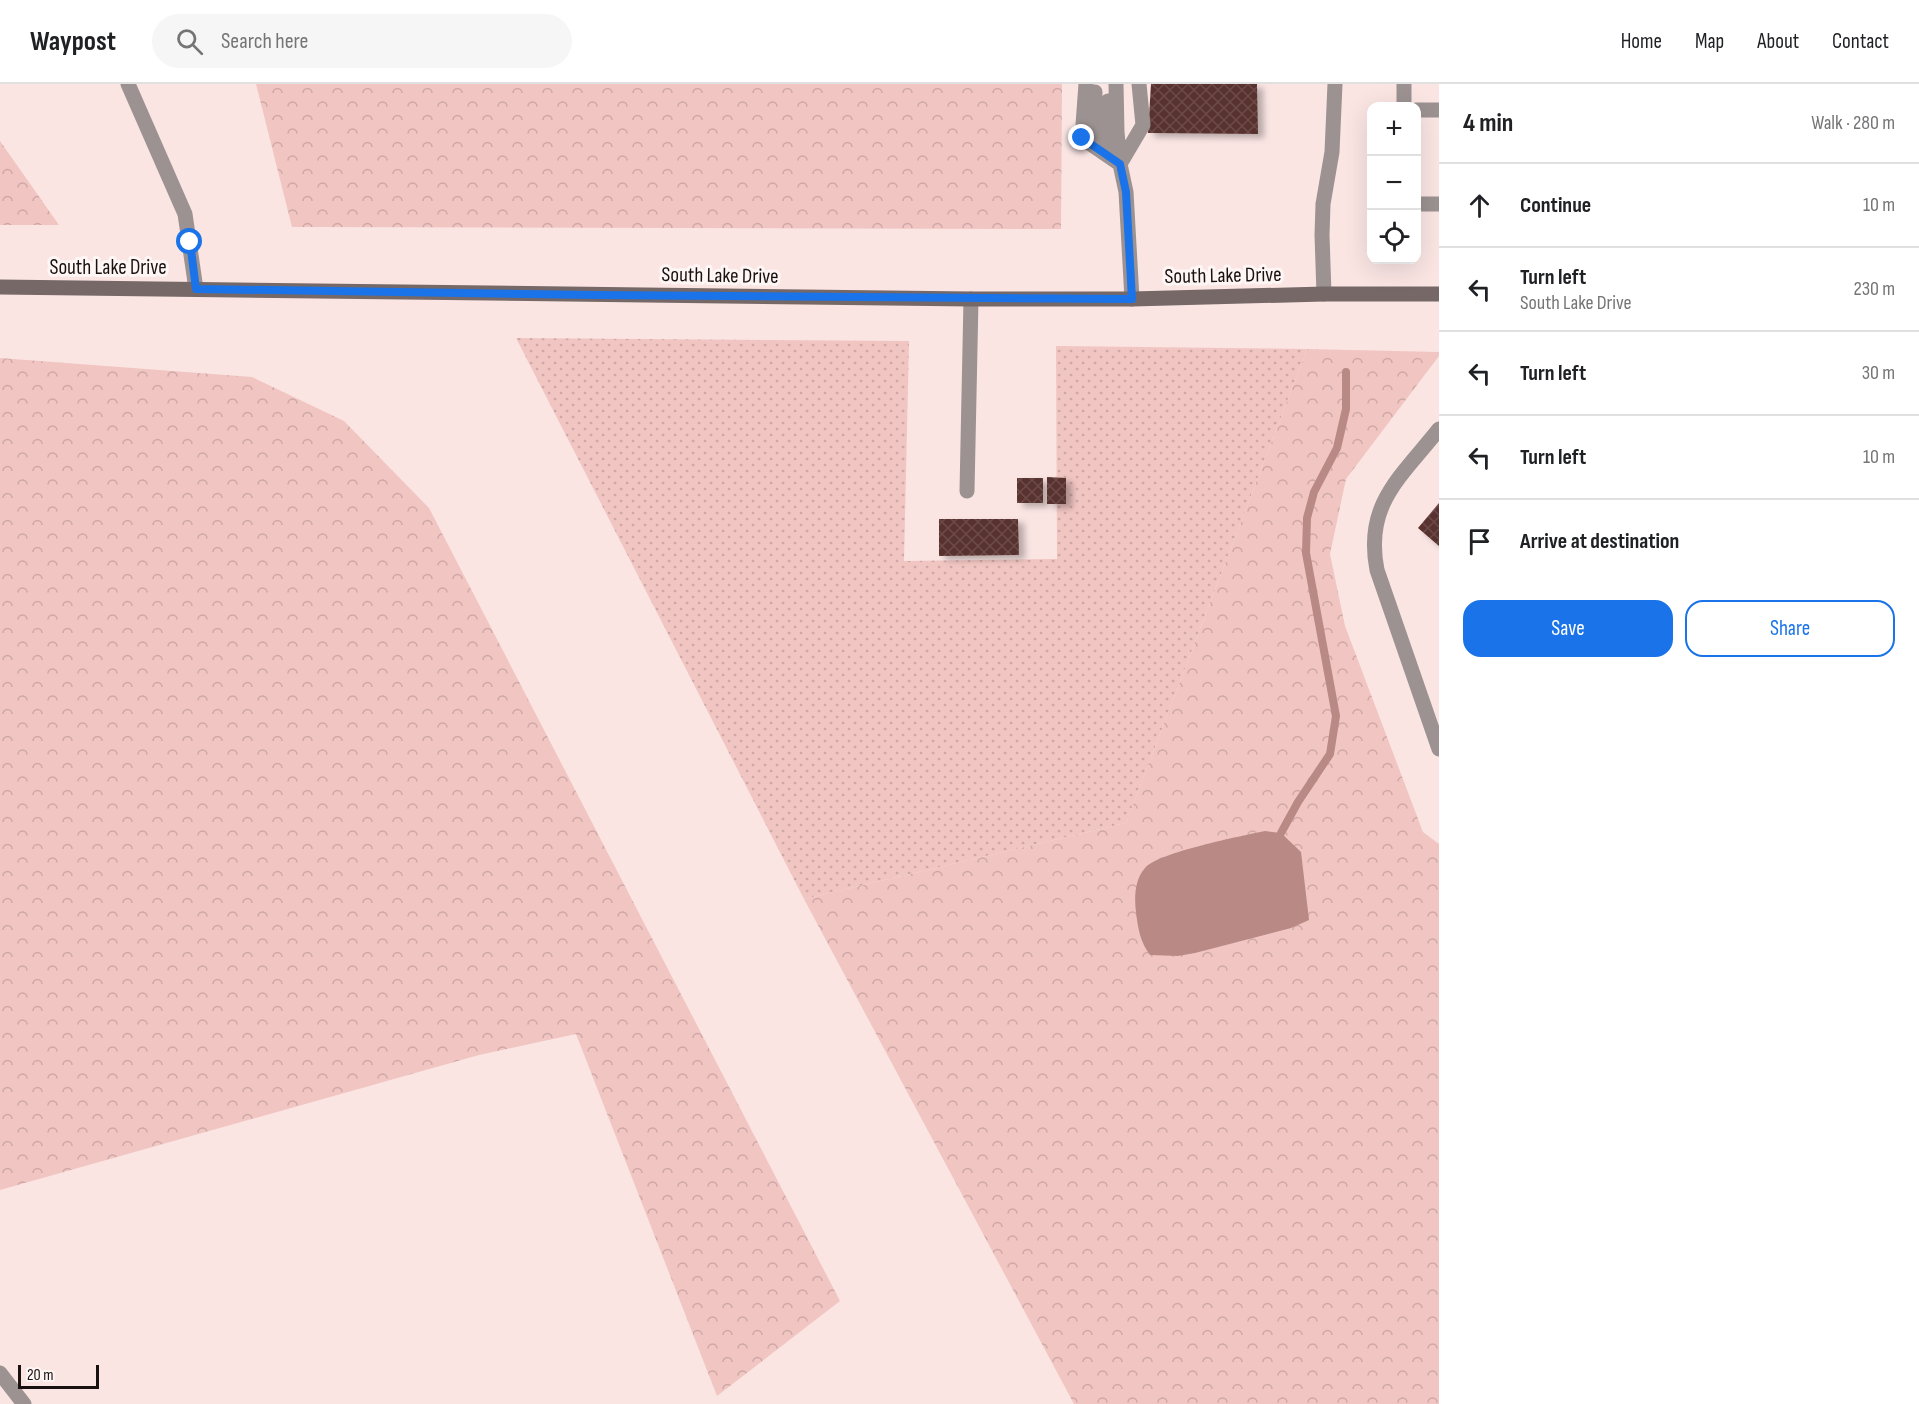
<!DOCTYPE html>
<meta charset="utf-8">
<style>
:root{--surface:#fff;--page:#f6f6f6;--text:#202124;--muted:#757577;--line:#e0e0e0;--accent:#1a73e8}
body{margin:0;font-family:"Sofia Sans Condensed",sans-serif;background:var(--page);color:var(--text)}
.controls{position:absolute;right:18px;top:18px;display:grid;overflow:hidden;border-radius:12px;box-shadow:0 6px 24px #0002}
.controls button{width:54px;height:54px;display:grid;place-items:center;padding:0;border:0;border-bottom:2px solid var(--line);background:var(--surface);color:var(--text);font:30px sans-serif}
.scale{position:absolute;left:18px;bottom:15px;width:81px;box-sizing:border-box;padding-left:6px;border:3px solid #181110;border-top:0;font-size:16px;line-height:21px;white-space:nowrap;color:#181110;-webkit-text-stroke:4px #fef6f5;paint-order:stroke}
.stop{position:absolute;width:18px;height:18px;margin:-14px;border:4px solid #1a73e8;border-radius:50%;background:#fff}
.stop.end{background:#1a73e8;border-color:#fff;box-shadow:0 2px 6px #0008}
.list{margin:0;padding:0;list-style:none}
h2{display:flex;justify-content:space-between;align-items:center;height:78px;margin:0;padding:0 24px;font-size:26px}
h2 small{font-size:20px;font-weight:400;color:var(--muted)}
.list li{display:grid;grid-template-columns:39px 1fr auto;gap:18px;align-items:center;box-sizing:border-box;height:84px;padding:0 24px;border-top:2px solid var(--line)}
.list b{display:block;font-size:22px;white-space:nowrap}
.list p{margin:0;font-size:20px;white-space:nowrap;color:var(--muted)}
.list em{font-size:20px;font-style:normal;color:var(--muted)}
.actions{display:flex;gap:12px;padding:18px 24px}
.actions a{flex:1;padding:14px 0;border:2px solid var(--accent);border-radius:18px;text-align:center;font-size:21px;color:var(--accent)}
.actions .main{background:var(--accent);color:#fff}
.icon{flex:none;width:33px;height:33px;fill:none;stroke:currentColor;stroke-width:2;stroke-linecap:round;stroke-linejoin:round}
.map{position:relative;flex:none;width:1439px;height:1320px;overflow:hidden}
header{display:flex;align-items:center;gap:36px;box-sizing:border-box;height:84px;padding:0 30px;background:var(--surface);border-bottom:2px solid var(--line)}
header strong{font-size:28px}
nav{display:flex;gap:33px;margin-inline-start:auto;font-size:21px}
.search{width:420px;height:54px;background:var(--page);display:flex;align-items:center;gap:15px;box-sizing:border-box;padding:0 21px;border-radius:33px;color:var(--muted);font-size:22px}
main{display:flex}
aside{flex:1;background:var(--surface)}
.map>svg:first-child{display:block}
</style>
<header>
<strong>Waypost</strong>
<div class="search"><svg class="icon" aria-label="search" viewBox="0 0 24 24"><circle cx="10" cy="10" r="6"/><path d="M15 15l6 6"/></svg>Search here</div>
<nav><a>Home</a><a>Map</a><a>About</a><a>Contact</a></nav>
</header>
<main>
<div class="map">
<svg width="1439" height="1320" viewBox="0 0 1439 1320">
<defs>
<pattern id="grass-dots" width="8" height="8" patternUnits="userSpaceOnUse" patternTransform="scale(1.5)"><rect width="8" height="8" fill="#f1c5c2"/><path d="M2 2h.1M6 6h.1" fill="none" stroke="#cea8a6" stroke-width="1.8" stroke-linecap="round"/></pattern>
<pattern id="forest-crowns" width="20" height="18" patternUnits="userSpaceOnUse" patternTransform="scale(1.5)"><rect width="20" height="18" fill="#f1c5c2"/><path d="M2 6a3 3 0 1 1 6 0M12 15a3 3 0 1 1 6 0" fill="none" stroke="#cea8a6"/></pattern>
<pattern id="building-cross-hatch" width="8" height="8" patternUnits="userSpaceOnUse" patternTransform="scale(1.5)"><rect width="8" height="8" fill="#58302e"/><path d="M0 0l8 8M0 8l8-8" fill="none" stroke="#6c4b49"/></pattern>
<filter id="shadow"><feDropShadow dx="6" dy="4" stdDeviation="3" flood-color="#0004"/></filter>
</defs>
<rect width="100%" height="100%" fill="#fae5e3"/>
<!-- grass -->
<path fill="url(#grass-dots)" d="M516,254L909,257L904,477L1057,475L1056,262L1307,265L1126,739L804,815Z"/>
<!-- forest -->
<path fill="url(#forest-crowns)" d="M256,0H1062L1061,145L292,143Z
M0,57L59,141H0Z
M1307,265L1439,268V272L1346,395L1330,470L1345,542L1423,748L1439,760V1320H1074L804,815L1126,739Z
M0,274L252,293L344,337L429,424L840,1217L717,1312L576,950L479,971L0,1106Z"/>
<!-- water -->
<path fill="#b88985" d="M1265,747L1281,749L1301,768L1309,836L1291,844L1195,869L1178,872L1150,871C1140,858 1138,844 1136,828C1134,813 1135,795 1145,784C1159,768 1242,752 1265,747Z"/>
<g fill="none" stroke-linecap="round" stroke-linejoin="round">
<!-- stream -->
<path stroke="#b88985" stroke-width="8" d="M1281,749L1298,718L1330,670L1336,632L1306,469L1307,434L1314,408L1337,364L1346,325V288"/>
</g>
<!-- building -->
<path fill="url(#building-cross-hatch)" filter="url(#shadow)" d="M1151,0H1257L1258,50L1148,49Z
M1047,393L1066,394V420H1047Z
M1017,394H1043V419H1017Z
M1439,419V462L1418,444Z
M939,435H1018L1019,471L939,472Z"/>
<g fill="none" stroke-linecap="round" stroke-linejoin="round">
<!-- service -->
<path stroke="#9b9291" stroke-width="15" d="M128,0L185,130L196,205
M1086,0L1082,54L1120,80
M1116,0L1117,48L1120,80L1126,108L1132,215
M1404,0V22
M1095,8L1094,48L1111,68
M1108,17L1105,52L1112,64
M1416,26H1439
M1120,80L1143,41L1139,0
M1416,120H1439
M1324,210L1322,151L1323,120L1332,68L1335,0
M1439,345C1401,393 1364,420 1377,486L1439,665
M967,407L971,215"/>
<!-- minor -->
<path stroke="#9b9291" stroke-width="15" d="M0,1289L24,1320"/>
<!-- secondary -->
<path stroke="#756867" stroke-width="15" d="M0,203L971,215H1132L1324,210H1439"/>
</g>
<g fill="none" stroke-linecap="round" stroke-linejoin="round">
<!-- route -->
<path stroke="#1a73e8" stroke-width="8" d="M190,158L196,205L596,211L1132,215L1126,108L1120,80L1082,54"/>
</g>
<g text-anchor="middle" stroke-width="6" stroke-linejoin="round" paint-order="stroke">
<!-- street labels -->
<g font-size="21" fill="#181110" stroke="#fef6f5">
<text x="108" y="190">South Lake Drive</text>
<text transform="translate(720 191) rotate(1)" y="7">South Lake Drive</text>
<text transform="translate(1223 191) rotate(-1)" y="7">South Lake Drive</text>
</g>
</g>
</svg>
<div class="controls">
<button>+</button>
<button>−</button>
<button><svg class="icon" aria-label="locate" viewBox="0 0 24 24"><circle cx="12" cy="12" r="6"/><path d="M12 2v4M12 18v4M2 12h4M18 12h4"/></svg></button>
</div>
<div class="scale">20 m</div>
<div class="stop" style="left:190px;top:158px"></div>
<div class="stop end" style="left:1082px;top:54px"></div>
</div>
<aside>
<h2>4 min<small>Walk · 280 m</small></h2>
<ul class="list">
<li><svg class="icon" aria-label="ahead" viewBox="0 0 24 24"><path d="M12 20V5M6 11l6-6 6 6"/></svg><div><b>Continue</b></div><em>10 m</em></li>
<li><svg class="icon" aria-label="left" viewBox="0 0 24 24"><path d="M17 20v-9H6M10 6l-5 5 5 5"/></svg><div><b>Turn left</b><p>South Lake Drive</p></div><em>230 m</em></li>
<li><svg class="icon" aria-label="left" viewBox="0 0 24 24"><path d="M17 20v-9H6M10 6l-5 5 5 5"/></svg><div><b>Turn left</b></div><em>30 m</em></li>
<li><svg class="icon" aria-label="left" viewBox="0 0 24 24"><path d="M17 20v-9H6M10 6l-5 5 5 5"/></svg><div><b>Turn left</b></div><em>10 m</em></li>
<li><svg class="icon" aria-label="arrive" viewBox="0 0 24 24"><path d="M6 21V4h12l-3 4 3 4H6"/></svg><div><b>Arrive at destination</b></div></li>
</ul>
<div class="actions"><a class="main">Save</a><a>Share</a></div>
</aside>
</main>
